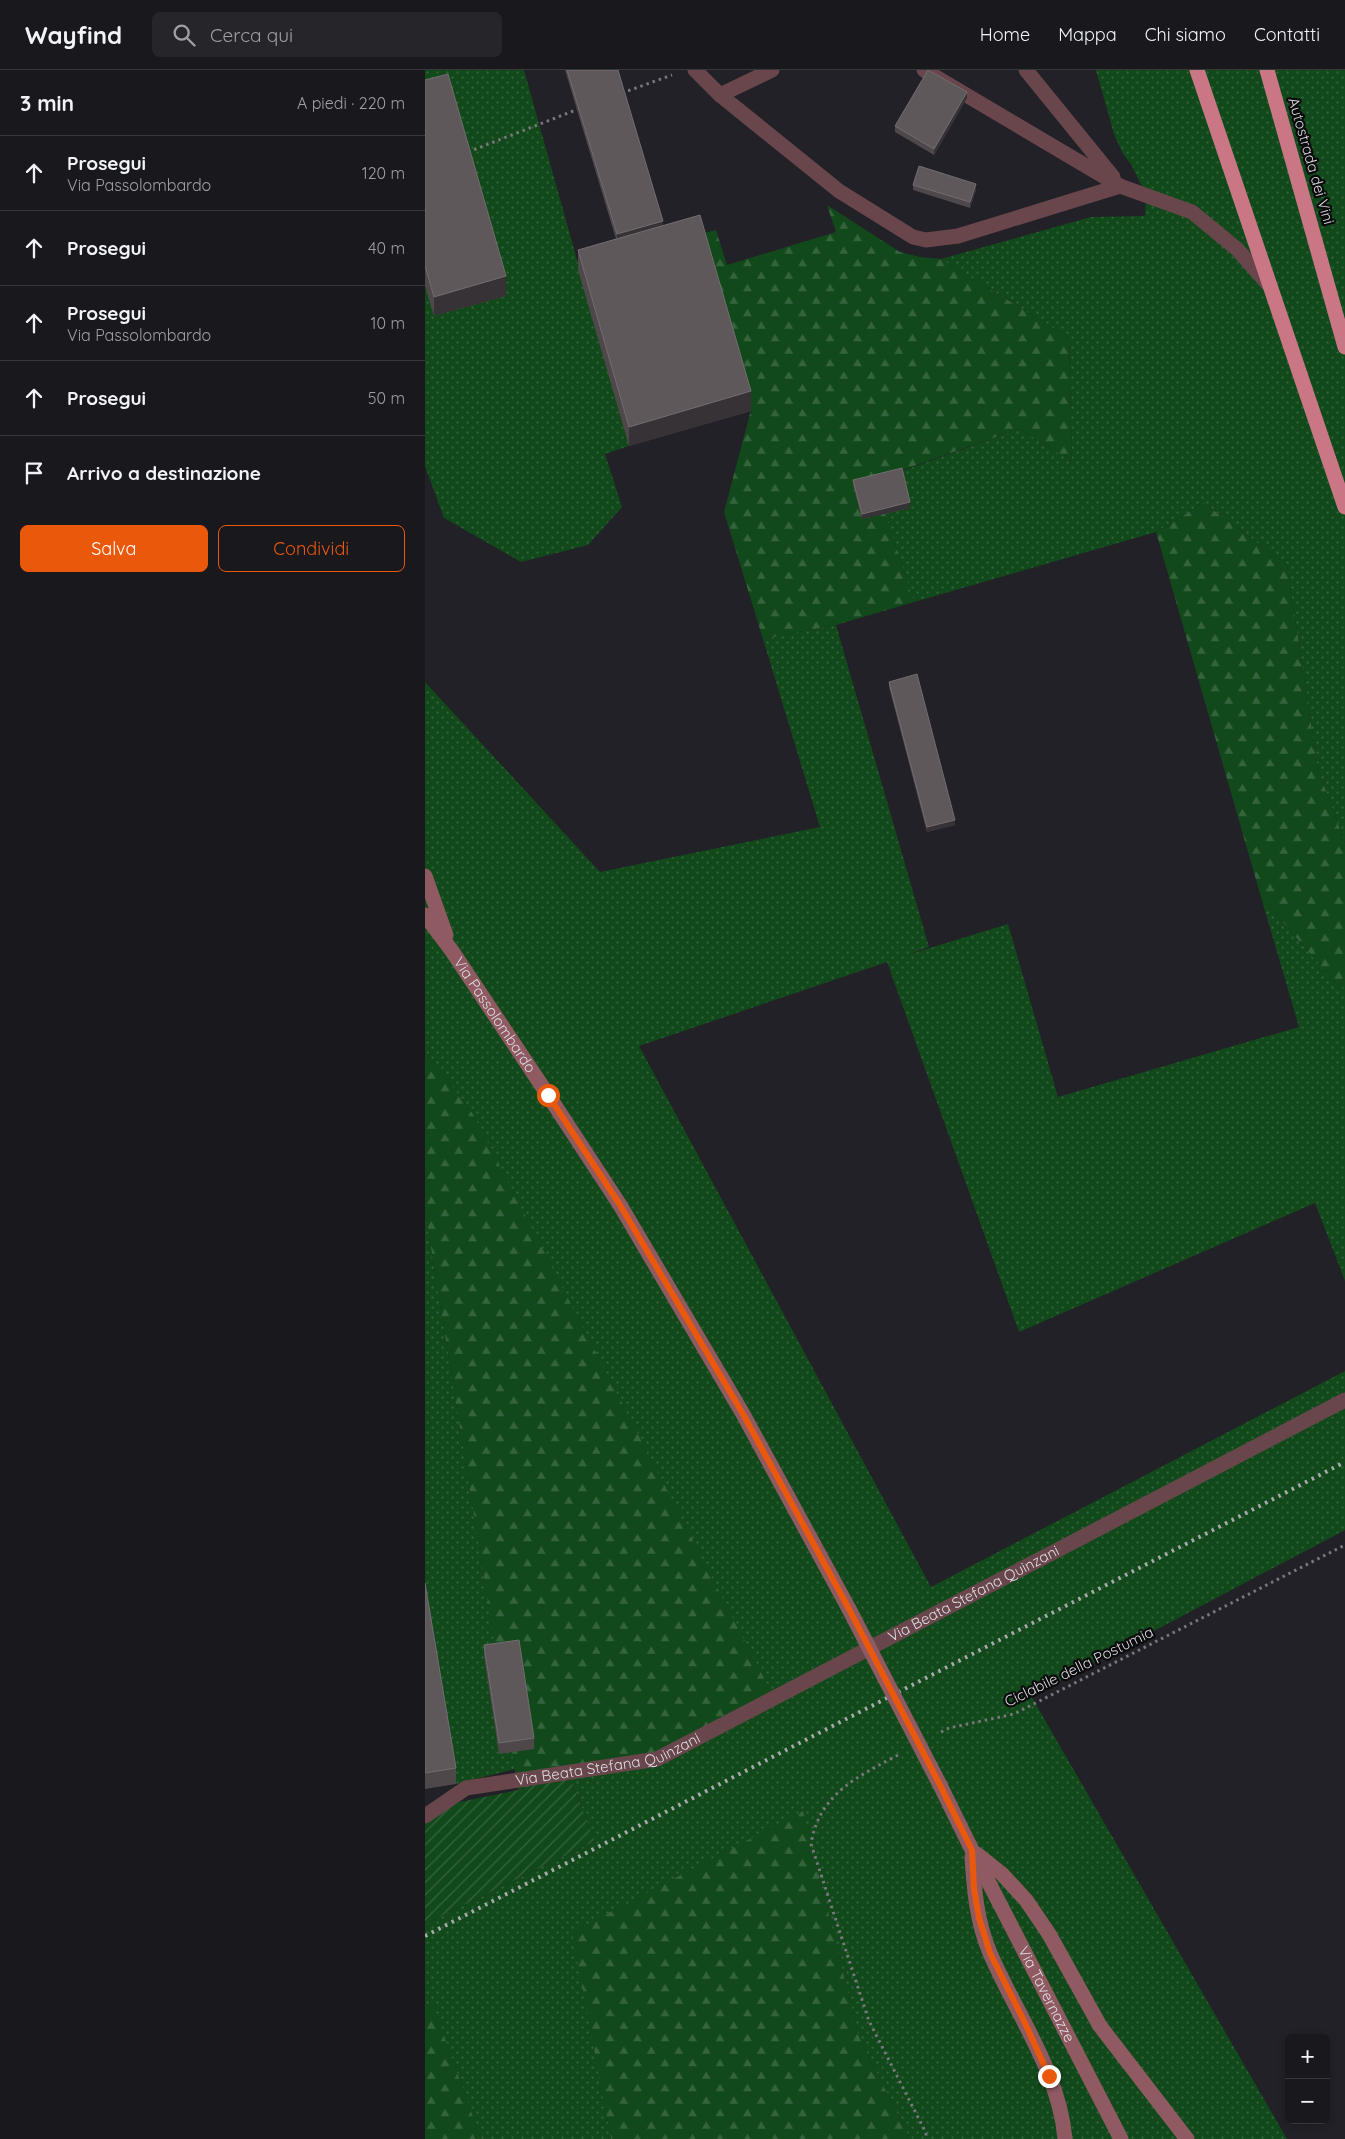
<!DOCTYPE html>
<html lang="it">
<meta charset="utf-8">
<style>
:root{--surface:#19191d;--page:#26262a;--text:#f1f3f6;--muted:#9fa0a4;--line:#37383b;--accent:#ea580c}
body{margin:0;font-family:Quicksand,sans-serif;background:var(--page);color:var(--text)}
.controls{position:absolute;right:15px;bottom:15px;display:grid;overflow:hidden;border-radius:8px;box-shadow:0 2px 8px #0003}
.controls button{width:45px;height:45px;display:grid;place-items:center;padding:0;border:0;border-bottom:1px solid var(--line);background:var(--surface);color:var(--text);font:25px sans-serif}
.stop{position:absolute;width:15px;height:15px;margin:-11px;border:4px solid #ea580c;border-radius:50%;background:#fff}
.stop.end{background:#ea580c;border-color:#fff;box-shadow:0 1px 5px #0008}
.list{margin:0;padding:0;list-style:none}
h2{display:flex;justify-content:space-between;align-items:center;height:65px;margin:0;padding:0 20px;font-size:21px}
h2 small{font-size:16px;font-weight:400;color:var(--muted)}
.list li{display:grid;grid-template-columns:32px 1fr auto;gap:15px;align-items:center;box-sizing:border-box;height:75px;padding:0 20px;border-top:1px solid var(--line)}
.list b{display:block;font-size:19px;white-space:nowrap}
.list p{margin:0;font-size:16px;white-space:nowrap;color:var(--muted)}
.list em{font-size:16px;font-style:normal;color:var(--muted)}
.actions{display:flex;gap:10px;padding:15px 20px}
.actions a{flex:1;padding:11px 0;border:1px solid var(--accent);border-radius:8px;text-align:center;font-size:18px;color:var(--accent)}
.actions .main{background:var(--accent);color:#fff}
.icon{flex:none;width:28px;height:28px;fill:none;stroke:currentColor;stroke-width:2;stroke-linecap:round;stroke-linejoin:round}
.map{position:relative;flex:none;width:920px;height:2069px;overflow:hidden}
header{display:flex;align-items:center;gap:30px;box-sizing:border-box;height:70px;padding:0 25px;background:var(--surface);border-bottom:1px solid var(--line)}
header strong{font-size:24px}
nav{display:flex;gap:28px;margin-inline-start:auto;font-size:18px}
.search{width:350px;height:45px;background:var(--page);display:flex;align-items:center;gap:12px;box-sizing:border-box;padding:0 18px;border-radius:8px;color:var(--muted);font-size:19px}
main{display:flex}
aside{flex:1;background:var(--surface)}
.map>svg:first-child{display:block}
</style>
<header>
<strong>Wayfind</strong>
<div class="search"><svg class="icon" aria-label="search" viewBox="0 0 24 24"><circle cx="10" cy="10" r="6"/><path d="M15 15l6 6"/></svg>Cerca qui</div>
<nav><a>Home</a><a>Mappa</a><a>Chi siamo</a><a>Contatti</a></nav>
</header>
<main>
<aside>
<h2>3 min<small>A piedi · 220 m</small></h2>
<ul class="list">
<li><svg class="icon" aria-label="ahead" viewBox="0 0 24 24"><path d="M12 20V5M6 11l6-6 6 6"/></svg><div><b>Prosegui</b><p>Via Passolombardo</p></div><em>120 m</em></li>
<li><svg class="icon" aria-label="ahead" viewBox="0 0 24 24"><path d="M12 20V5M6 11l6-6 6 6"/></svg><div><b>Prosegui</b></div><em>40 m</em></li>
<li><svg class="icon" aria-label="ahead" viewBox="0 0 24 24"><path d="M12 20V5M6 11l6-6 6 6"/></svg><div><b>Prosegui</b><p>Via Passolombardo</p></div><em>10 m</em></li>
<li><svg class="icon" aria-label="ahead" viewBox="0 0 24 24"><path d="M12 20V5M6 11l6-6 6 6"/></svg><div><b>Prosegui</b></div><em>50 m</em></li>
<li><svg class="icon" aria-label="arrive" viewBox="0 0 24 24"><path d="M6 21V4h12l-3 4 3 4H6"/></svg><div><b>Arrivo a destinazione</b></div></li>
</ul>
<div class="actions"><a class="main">Salva</a><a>Condividi</a></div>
</aside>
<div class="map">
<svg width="920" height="2069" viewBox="0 0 920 2069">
<defs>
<pattern id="grass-dots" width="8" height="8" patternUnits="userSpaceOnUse" patternTransform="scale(1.25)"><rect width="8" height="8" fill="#12491b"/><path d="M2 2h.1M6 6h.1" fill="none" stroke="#34633c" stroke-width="1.8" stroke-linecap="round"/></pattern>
<pattern id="forest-firs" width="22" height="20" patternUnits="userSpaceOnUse" patternTransform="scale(1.25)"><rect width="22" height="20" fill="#12491b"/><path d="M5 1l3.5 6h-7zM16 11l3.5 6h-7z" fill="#34633c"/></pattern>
<pattern id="garden-furrows" width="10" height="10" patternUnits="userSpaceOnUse" patternTransform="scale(1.25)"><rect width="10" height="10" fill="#12491b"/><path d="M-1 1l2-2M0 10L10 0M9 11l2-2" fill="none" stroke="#34633c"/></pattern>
</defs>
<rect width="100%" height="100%" fill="#212127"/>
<!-- grass -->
<path fill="url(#grass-dots)" d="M0,0H99L204,376L180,384L197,437L163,475L96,492L19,448L0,396Z
M671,0H920V773L893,699L862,495L779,433L731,462L489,532L449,411L594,359L647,391L644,268L516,189L666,147L720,146L721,125L707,96L697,82L689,64Z
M411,555L504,877L482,885L583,854L633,1027L874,957L836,827L915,918L920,916V1211L890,1133L594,1262L462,892L214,976L506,1517L920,1301V1460L606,1626L862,2069H485L434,1967L378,1742L148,1862L186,2069H56L8,1936L0,1939V1854L170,1771L144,1705L48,1044L0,981V612L175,802L395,757L338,569Z
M0,1140L90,1699L31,1714L0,1529Z"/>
<!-- forest -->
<path fill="url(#forest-firs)" d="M402,135L475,182L495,187L516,189L644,268L647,391L594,359L449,410L489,532L411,555L338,569L299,442L326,340L275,164L291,160L302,195L411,162Z
M779,433L862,495L893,699L920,773V916L915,918L836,827L731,462Z
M0,981L48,1044L347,1624L233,1688L144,1705L93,1720L0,1140Z
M378,1741L434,1967L485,2069H186L147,1862Z
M8,1935L56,2069H0V1939Z"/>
<!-- garden -->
<path fill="url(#garden-furrows)" d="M144,1705L170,1771L0,1854V1739L93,1720Z"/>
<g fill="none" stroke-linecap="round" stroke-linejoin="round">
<!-- path -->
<path stroke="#77777c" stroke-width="3" stroke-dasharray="2.5 4" stroke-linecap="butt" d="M197,23L247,5
M43,82L156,38
M516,1662L524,1658L589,1644L920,1475
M473,1685C432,1707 394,1724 386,1774L444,1951L501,2063V2069"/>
<!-- service -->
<g stroke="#68464c" stroke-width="15">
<path d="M270,0L295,25L347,0"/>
<path d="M499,0L695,116L767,142L812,179L843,214"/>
<path d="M601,0L688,107"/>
<path d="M295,25L414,121L488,167L501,170L533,166L695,116"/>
<path id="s1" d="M0,1746L41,1718L232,1689L920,1330"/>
</g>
<!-- secondary -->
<g stroke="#905a63" stroke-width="15">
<path d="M0,806L21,865"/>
<path id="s2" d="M0,845L27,881L123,1025L195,1135L318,1344L424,1539"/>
<path id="s3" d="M515,1715L547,1780L696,2069"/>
<path d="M552,1784L577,1804L601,1830L624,1864L675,1956L762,2069"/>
<path d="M547,1787C549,1819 552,1853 565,1883C591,1944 634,2001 640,2069"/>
</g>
<!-- motorway -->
<path stroke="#c97685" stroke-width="15" d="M772,0L920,437
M842,0L920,277"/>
<!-- rail -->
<path stroke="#aaaaae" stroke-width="4" stroke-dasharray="2.5 5" stroke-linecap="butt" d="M0,1866L920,1392"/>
<!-- secondary-bridge -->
<path stroke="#905a63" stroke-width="15" d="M424,1539L515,1715"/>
</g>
<!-- wall -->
<path fill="#4f484b" d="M140,0H193L238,156L326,341L204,376L153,200V180L191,169Z
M0,10L81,226L9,246L0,216Z
M542,28L509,85L470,62V56Z
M488,115L551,120L545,138L488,120Z
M428,410L485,438L437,449L428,415Z
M464,612L530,755L502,762L464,617Z
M0,1513L31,1698V1714L0,1719Z
M59,1575L109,1668V1679L74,1684L59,1586Z"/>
<!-- shaded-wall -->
<path fill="#363236" d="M542,22V28L509,85V79Z
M551,114V120L545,138V132Z
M238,151V156L192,170V164Z
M81,206V226L9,246V227Z
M326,321V341L204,376V357Z
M485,432V438L437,449V444Z
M530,750V755L502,762V757Z"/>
<!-- building -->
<path fill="#5e585b" stroke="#726d70" d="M142,0H193L238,151L192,164Z
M503,0L542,22L509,79L470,56Z
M23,4L81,206L9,227L0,196V10Z
M494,96L551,114L545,132L488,115Z
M275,145L326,321L204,357L153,180Z
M477,398L485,432L437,444L428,410Z
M492,604L530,750L502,757L464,612Z
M0,1513L31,1698L0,1703Z
M94,1570L109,1668L74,1673L59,1575Z"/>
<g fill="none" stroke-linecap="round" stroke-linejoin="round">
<!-- route -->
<path stroke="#ea580c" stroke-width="6" d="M123,1025L195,1135L318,1344L424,1539L515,1715L547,1780L549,1819L554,1848L565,1883L600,1953L624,2006"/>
</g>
<g text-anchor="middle" stroke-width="4.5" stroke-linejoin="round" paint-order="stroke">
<!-- street labels -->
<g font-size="15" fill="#dddde1" stroke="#0b0b0d">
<text transform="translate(886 91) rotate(74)" y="5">Autostrada dei Vini</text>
<text dy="5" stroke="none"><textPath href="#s2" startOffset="122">Via Passolombardo</textPath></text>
<text dy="5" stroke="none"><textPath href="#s1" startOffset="600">Via Beata Stefana Quinzani</textPath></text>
<text transform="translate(654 1597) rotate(-26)" y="5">Ciclabile della Postumia</text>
<text dy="5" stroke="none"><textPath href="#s1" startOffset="195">Via Beata Stefana Quinzani</textPath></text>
<text dy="5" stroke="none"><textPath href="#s3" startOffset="235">Via Tavernazze</textPath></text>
</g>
</g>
</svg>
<div class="controls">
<button>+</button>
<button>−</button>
</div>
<div class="stop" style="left:123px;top:1025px"></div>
<div class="stop end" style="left:624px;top:2006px"></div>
</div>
</main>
